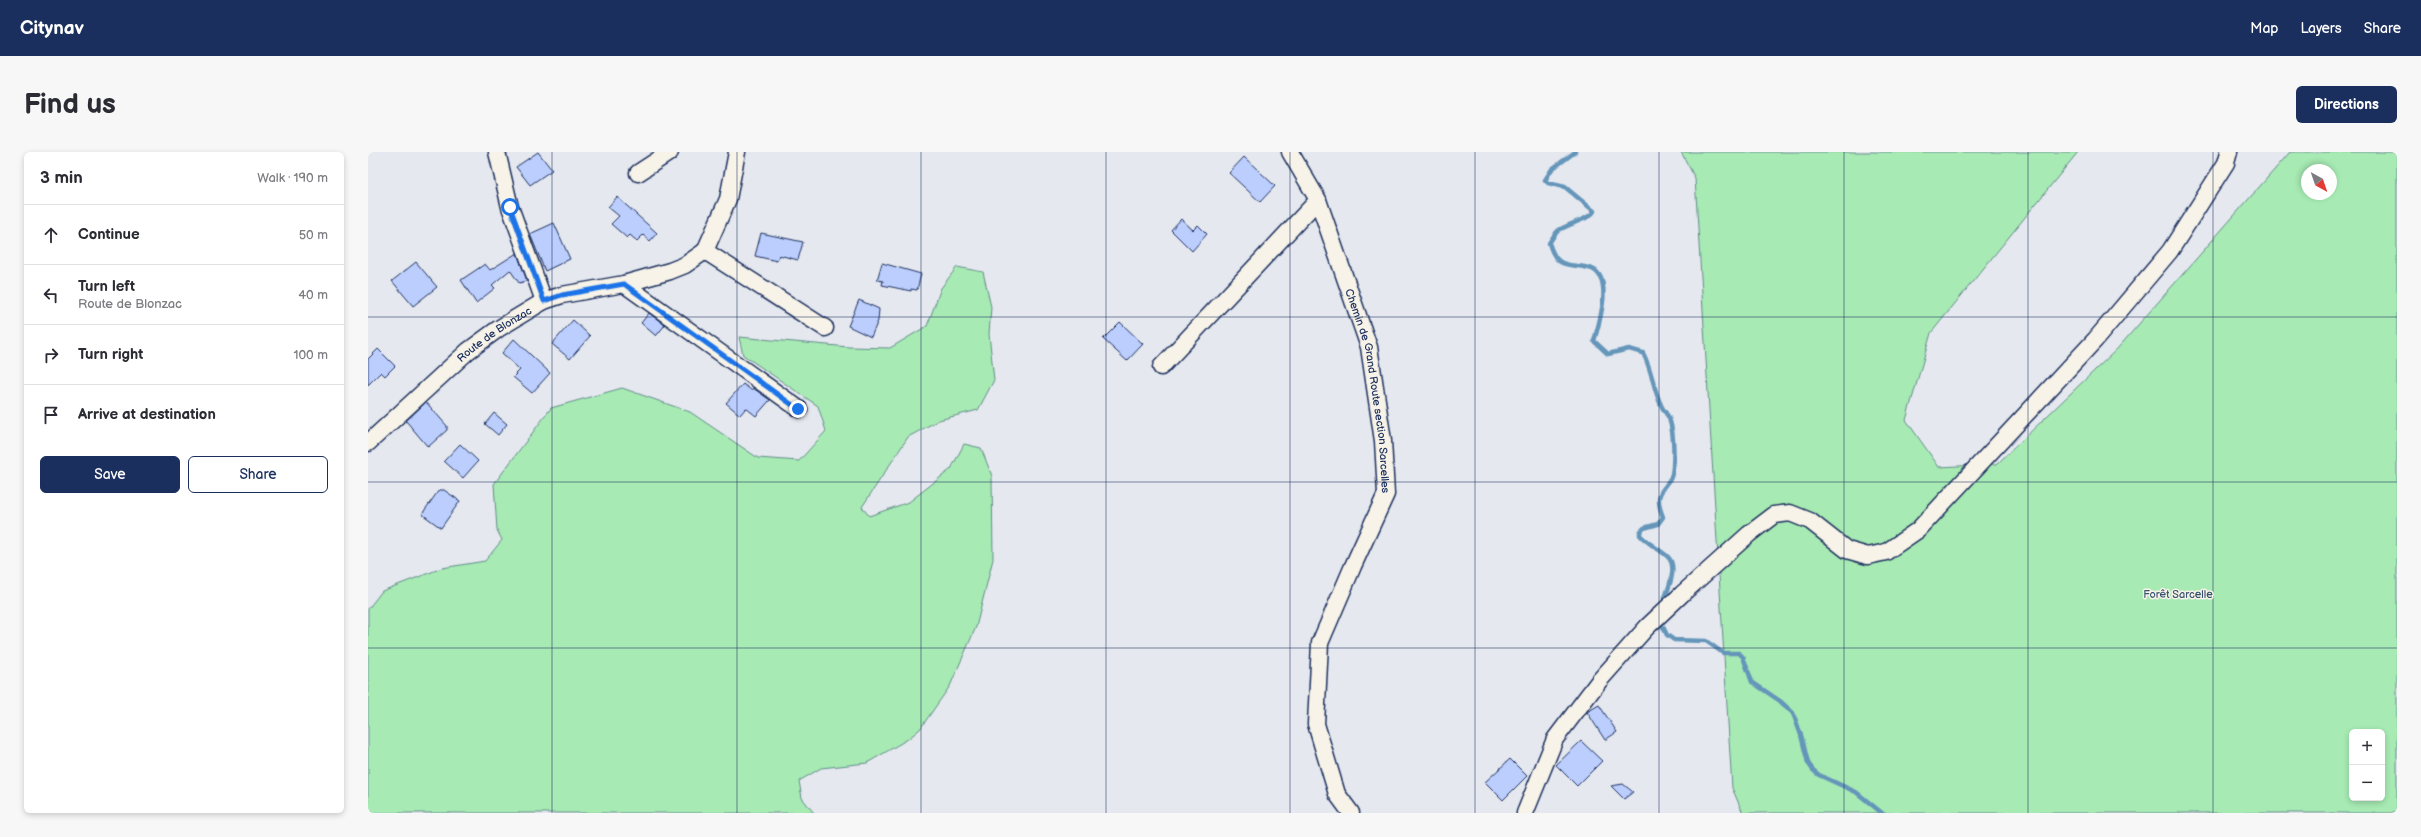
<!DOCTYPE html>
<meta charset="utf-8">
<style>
:root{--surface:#fff;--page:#f7f7f7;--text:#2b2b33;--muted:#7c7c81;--line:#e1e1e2;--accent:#1b2f5e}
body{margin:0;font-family:"Balsamiq Sans",sans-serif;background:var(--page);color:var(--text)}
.controls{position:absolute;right:12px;bottom:12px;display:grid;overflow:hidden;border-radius:6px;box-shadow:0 2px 6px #0003}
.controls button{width:36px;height:36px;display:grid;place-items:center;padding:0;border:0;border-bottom:1px solid var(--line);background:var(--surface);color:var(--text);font:20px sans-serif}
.compass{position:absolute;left:1933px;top:12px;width:36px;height:36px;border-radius:50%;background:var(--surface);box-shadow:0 2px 6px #0003;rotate:140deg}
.stop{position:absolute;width:12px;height:12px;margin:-9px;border:3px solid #1a73e8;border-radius:50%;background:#fff}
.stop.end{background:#1a73e8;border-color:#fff;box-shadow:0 1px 4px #0008}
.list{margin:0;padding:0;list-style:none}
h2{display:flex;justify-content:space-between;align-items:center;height:52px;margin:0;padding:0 16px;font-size:17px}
h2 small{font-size:13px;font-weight:400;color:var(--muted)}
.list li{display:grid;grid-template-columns:26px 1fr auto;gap:12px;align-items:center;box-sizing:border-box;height:60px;padding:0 16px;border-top:1px solid var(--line)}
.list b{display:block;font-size:15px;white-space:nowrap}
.list p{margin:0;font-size:13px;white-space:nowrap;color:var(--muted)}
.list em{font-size:13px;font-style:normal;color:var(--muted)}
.actions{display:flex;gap:8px;padding:12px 16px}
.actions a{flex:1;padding:9px 0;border:1px solid var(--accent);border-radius:6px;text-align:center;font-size:14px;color:var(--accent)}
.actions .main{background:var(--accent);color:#fff}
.icon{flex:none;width:22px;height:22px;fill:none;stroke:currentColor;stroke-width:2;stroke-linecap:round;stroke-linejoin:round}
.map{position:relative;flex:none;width:2029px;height:661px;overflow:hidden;border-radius:6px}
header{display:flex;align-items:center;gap:24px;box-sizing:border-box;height:56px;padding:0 20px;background:var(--accent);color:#fff}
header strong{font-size:19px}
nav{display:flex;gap:22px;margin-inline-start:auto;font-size:14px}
.intro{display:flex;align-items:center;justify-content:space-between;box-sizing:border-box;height:96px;padding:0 24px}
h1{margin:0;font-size:28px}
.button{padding:10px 18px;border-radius:6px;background:var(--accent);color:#fff;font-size:14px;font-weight:700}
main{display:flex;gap:24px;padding:0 24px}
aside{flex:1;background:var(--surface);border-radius:6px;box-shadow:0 2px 6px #0003}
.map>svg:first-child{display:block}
</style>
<header>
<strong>Citynav</strong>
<nav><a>Map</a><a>Layers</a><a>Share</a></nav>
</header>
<div class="intro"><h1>Find us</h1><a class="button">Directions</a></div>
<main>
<aside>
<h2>3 min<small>Walk · 190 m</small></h2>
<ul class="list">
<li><svg class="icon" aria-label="ahead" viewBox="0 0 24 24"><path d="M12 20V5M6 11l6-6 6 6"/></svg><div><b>Continue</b></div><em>50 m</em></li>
<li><svg class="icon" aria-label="left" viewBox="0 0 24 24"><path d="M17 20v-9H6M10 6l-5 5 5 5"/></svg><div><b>Turn left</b><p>Route de Blonzac</p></div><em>40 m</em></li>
<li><svg class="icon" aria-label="right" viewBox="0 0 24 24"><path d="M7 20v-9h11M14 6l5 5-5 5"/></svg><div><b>Turn right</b></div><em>100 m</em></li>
<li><svg class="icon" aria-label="arrive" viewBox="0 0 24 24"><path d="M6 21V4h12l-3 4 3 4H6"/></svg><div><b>Arrive at destination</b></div></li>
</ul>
<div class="actions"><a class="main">Save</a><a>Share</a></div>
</aside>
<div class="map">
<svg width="2029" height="661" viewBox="0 0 2029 661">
<rect width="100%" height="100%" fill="#e5e8ef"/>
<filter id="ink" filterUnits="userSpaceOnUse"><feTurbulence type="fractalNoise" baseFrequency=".025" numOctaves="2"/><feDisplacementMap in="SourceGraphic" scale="8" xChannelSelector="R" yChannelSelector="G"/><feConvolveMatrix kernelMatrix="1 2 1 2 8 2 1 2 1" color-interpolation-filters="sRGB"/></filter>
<g filter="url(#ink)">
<!-- green -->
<path fill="#a7eab3" stroke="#618c88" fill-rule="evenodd" d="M1313,0H1710L1563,181L1538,268L1571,315L1629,312L1749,197L1922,0H2029V661H1375L1364,636L1327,26ZM1939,18H1963V42H1939ZM1984,580H2014V646H1984Z
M589,115L615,120L623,155L621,182L626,228L610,258L571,268L540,285L494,355L501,364L541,350L583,317L596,292L613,296L624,324L625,407L608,475L582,534L552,577L540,587L499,611L453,616L431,629L434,646L446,661H0V457L14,439L74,416L117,409L134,388L129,378L126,332L183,256L254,236L322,260L390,306L431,309L458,279L450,254L375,203L371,185L481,195L522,196L559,174L573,136Z"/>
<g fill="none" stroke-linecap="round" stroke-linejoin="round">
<!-- stream -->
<path stroke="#6596ba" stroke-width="4.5" d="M1207,0L1184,17L1177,28L1180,31L1197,35L1226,59C1224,66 1200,72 1191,78C1187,81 1184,87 1181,91C1189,118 1200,111 1221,116C1247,122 1231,172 1226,189L1240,202L1261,197L1275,201C1284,218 1285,236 1293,253C1295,258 1299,262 1301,266C1306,281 1306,300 1305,315C1304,340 1282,333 1295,365L1290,372L1276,376L1272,380V383C1280,392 1290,396 1299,404C1312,415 1298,441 1294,454
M1292,469L1299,483L1306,488L1338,489L1355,501H1371L1375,505L1384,530L1412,549L1425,561L1433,583L1440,611L1445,618L1451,623L1488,640L1514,661"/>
</g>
<!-- building -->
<path fill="#bbcefe" stroke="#1b2f5e" d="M170,0L184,18L162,33L148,15Z
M876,5L907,34L892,50L861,21Z
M249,45L289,81L282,89L275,83L269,89L262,83L259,86L243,72L251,64L240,55Z
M813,67L825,78L830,73L839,82L824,99L803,78Z
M186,71L202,107L177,119L162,82Z
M393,81L435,90L430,108L411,103L409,109L387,104Z
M149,101L159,129L151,131L142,118L124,133L127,136L108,151L93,128L117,112L122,118Z
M48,110L69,135L45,154L24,129Z
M514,111L553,122L549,138L543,137V139L514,133L515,129L509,128Z
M491,148L511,157L510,169L503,185L480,174Z
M281,161L297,173L288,184L273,171Z
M205,168L222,184L202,207L184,192Z
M752,170L775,192L759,209L735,187Z
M146,187L182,221L164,241L145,225L152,218L134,201Z
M10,197L27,214L17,224L13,220L0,233V207Z
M375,232L383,238L385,236L402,248L388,264L378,256L372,263L358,251Z
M58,250L79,274V278L60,295L38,269Z
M126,261L139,272L130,283L117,272Z
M92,292L110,309L95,326L76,309Z
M71,338H76L92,349L73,376L54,362Z
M1231,553L1249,580L1237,588L1219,560Z
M1213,589L1234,609L1209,634L1188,613Z
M1142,607L1159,624L1135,648L1117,630Z
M1255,632L1265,640L1256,647L1243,634Z"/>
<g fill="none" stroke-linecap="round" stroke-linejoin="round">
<defs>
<g id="minor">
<path d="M129,0L142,55L176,149"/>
<path id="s1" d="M922,0L950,48L1001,195L1015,289L1018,342L985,414L952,491L948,572L969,642L983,661"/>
<path d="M270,21L302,0"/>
<path d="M337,99L457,176"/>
<path d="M256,132L431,257"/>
<path d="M793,215L950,48"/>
<path id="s2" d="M0,291L100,199L130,177L176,149L194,143L256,132L302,119L317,113L337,99L360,47L369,0"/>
<path d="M1157,661L1187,587L1231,529L1279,475L1314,442L1381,382L1406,363L1422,361L1442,369L1479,398L1500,404L1518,400L1550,378L1727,188L1802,99L1858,11L1861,0"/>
</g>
</defs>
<!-- minor casing -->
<use href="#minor" stroke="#1b2f5e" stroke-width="19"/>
<!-- minor -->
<use href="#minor" stroke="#f7f3e8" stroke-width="16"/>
</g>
</g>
<g fill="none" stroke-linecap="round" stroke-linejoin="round" filter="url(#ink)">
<!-- route -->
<path stroke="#1a73e8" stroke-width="5" d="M142,55L176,149L194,143L256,132L430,257"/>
</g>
<!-- grid -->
<path fill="none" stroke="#1b2f5e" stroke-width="1" stroke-opacity="0.55" d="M184,0V661M369,0V661M553,0V661M738,0V661M922,0V661M1107,0V661M1291,0V661M1476,0V661M1660,0V661M1845,0V661M0,165H2029M0,330H2029M0,496H2029"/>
<g text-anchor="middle" stroke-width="3" stroke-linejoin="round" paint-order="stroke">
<!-- street labels -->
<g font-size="11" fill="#1b2f5e" stroke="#f7f3e8">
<text dy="4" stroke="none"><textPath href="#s2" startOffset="167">Route de Blonzac</textPath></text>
<text dy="4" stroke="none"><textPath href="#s1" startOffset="254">Chemin de Grand Route section Sarcelles</textPath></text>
</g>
<!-- park labels -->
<g font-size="11" fill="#37546f" stroke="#f7f3e8">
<text x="1810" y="446">Forêt Sarcelle</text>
</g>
</g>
</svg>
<div class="controls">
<button>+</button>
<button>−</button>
</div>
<svg class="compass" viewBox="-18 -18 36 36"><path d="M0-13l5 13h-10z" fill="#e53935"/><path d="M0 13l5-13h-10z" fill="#7c7c81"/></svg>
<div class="stop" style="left:142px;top:55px"></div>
<div class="stop end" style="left:430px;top:257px"></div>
</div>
</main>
